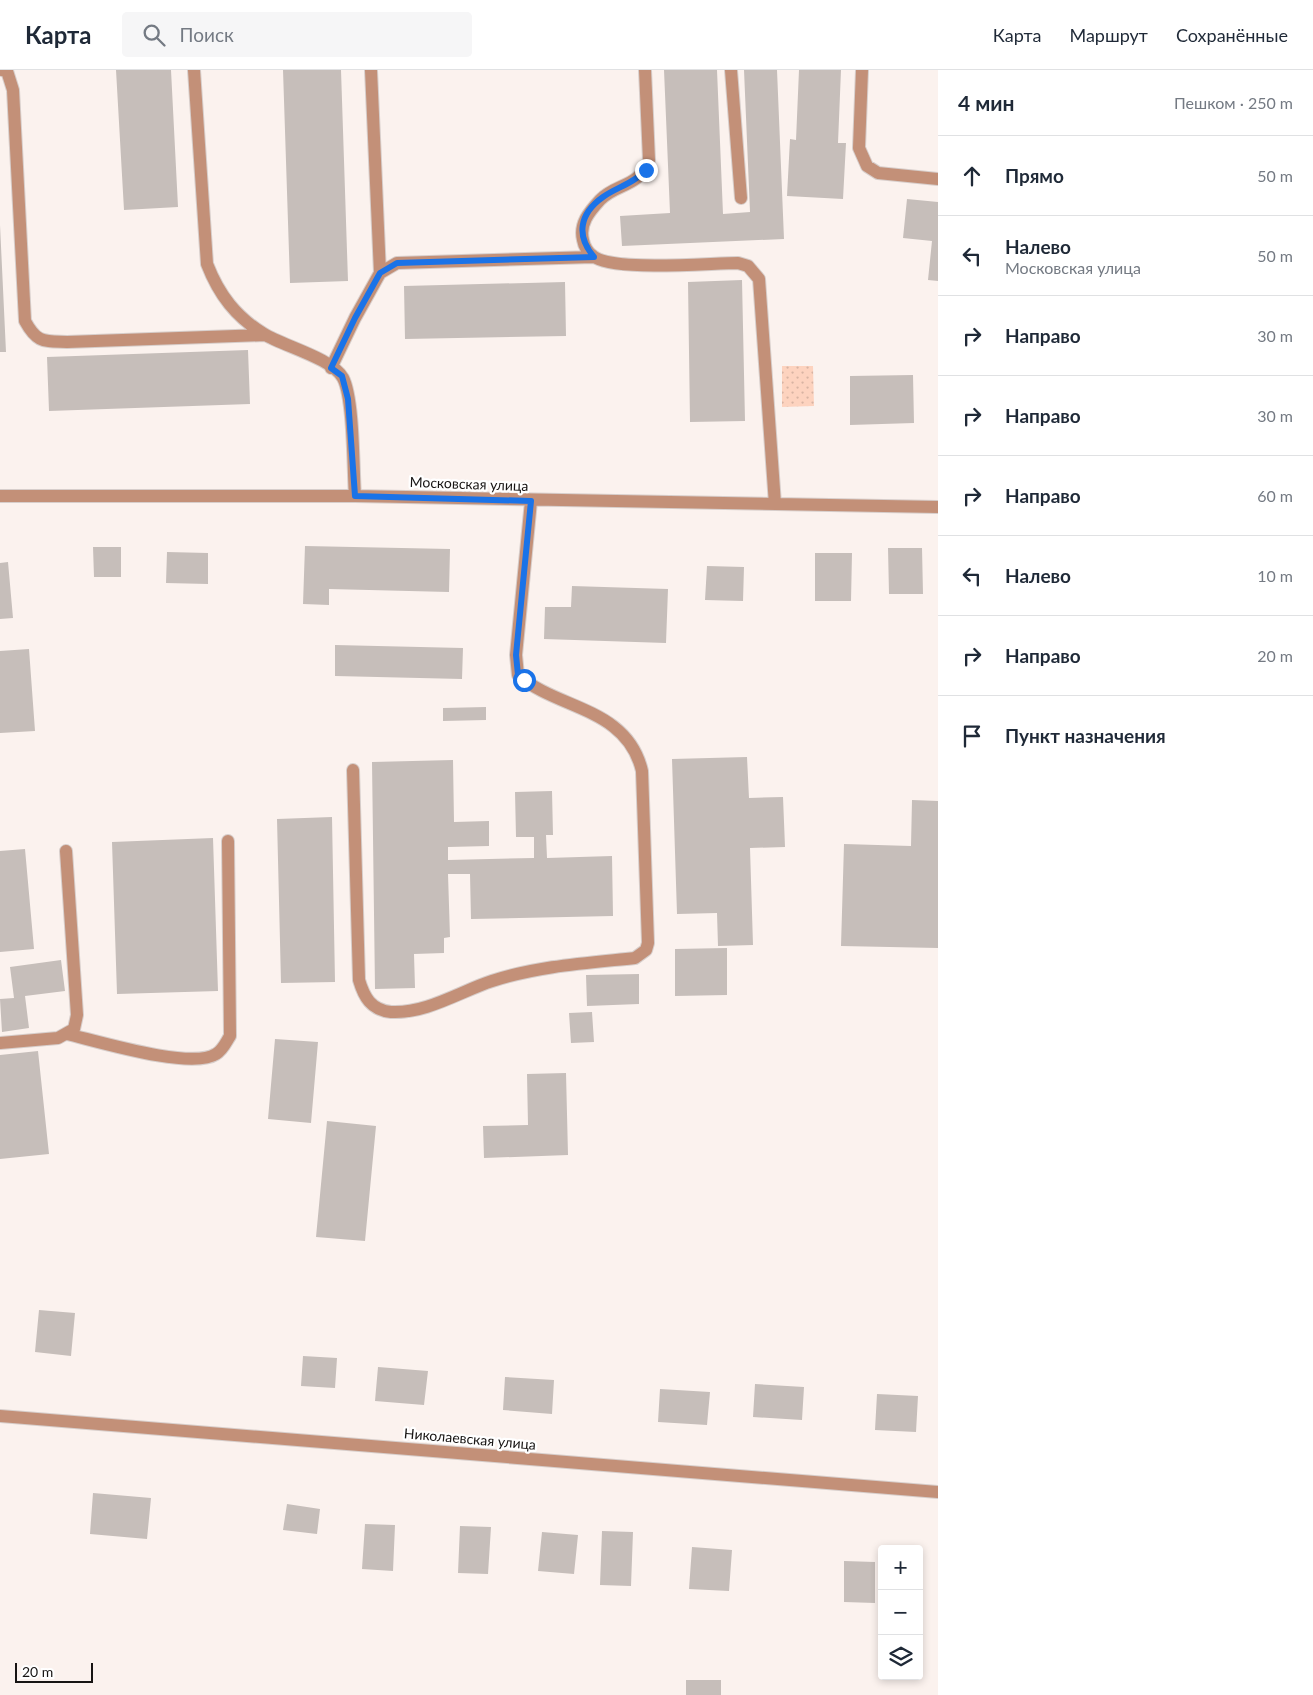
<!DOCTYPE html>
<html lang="ru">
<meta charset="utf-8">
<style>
:root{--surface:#fff;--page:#f6f6f7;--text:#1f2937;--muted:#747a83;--line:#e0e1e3}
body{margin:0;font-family:Lato,sans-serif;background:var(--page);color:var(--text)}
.controls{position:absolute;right:15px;bottom:15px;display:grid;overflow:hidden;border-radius:5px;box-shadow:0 2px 8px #0003}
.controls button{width:45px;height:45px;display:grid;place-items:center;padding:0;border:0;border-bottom:1px solid var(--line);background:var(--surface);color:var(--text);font:25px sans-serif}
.scale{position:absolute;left:15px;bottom:12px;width:78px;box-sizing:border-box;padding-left:5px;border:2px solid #171413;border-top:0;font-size:14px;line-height:18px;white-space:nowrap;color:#171413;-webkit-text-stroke:4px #fff;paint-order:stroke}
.stop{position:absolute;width:15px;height:15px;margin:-11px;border:4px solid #1a73e8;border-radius:50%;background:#fff}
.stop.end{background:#1a73e8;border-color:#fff;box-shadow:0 1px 5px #0008}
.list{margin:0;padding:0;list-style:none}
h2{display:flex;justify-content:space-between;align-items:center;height:65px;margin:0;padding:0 20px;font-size:21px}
h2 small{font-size:16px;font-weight:400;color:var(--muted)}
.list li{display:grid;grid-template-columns:32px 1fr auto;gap:15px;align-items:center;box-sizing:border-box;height:80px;padding:0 20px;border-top:1px solid var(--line)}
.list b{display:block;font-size:19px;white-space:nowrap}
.list p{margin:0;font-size:16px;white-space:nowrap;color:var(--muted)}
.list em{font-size:16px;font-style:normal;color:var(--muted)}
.icon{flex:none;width:28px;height:28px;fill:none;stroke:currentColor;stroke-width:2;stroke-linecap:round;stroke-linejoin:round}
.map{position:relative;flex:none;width:938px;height:1625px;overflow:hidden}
header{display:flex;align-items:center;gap:30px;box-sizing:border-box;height:70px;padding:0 25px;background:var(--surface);border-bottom:1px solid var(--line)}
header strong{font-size:24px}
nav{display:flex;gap:28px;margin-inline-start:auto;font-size:18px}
.search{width:350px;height:45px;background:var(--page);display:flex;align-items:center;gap:12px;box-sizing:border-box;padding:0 18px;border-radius:5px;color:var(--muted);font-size:19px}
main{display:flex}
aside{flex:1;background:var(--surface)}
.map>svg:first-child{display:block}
</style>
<header>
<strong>Карта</strong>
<div class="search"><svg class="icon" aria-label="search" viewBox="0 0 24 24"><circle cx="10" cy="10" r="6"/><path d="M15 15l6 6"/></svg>Поиск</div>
<nav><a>Карта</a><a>Маршрут</a><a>Сохранённые</a></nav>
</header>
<main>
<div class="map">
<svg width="938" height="1625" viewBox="0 0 938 1625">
<defs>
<pattern id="park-dots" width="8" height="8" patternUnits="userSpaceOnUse" patternTransform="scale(1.25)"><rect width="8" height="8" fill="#fdd3bf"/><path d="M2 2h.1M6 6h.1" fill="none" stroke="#d8b4a3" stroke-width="1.8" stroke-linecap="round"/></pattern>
</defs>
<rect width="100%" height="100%" fill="#fbf2ee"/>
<!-- park -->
<path fill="url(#park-dots)" d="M782,296H813L814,336L782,337Z"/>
<!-- building -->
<path fill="#c6beba" d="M116,0H171L178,137L124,140Z
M283,0H341L348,211L290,213Z
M664,0H717L723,144L750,142L744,0H777L784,169L622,176L620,146L670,143Z
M799,0H841L838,73H846L843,129L787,126L790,69L796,70Z
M907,129L938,132V211L928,210L932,171L903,168Z
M0,155L6,282H0Z
M742,210L745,351L690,352L688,212Z
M565,212L566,266L405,269L404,216Z
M248,280L250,334L49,341L47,287Z
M913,305L914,353L850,355V306Z
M305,476L450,479L449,522L329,519V535L303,534Z
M93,477H121V507H94Z
M888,478H922L923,524H889Z
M167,482L208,483V514L166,513Z
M815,483H852L851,531H815Z
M8,492L13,548L0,549V493Z
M707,496L744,497L743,531L705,530Z
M572,516L668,519L666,573L544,569L545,537H571Z
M335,575L463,578L462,609L335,606Z
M29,579L35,661L0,663V581Z
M486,637V650L443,651V638Z
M747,687L749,728L783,727L785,777L750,778L753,875L718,876L717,843L677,844L672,689Z
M453,690L454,752L489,751V776L448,777V790L534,788V767H516L515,722L552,721L553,765H546L547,788L612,786L613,846L471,849L470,804H448L450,867L444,868V883L414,884L415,918L375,919L372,692Z
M912,730L938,731V878L841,876L844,774L911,776Z
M332,747L335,912L281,913L277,749Z
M213,768L218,921L117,924L112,772Z
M25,779L34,879L0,882V781Z
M727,878V925L675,926V879Z
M61,890L65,921L25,926L29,958L2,962L0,929L14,928L10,897Z
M639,904V934L587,936L586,905Z
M592,942L594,972L571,973L569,943Z
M275,969L318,972L311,1053L268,1049Z
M38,981L49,1084L0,1089V985Z
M566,1003L568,1085L484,1088L483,1056L528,1055L527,1004Z
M327,1051L376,1056L365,1171L316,1167Z
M39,1240L75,1243L71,1286L35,1282Z
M303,1286L337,1288L335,1318L301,1316Z
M378,1297L428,1301L424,1335L375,1331Z
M505,1307L554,1310L552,1344L503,1340Z
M755,1314L804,1317L802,1350L753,1347Z
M660,1319L710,1322L707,1355L658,1352Z
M877,1324L918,1326L916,1362L875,1360Z
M93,1423L151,1428L147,1469L90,1464Z
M287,1434L320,1439L317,1464L283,1460Z
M365,1454L395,1455L393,1501L362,1499Z
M460,1456L491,1457L488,1504L458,1503Z
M602,1461L633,1462L631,1516L600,1515Z
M542,1462L578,1465L574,1504L538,1501Z
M692,1477L732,1480L729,1521L689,1519Z
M844,1491L875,1492V1533L844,1532Z
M686,1610H721V1625H686Z"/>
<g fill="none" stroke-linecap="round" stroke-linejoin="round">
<defs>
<path id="minor" d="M2,0L7,1L13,20L25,251C37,273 43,271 67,272L265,265
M194,0L207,194C219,225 236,247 264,264C283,276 332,288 343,308C354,329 353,400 355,426
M371,0L380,203
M645,0L649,90C639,118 616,113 600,130C589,142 579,154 583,170C584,176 588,183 593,186C612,202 709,193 738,193L748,196L759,209L775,434
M731,0L741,128
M862,0L859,78L867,96L878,103L938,109
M331,298L355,248L380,203L397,193L593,187
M0,426H355L938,437
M353,700L359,910C364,927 371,940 391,942C426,944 461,921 492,911C538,896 587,893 635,888L646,880L648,873L642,701C627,637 558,640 518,605L516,585L531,431
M67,964C97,971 191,1000 216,984C223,980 226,972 230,966L228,771
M0,973L58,968L74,959L77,945L66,781
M0,1346L938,1422"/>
</defs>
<!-- minor casing -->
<use href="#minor" stroke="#d7cecb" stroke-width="14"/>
<!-- minor -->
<use href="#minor" stroke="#c39078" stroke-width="12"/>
</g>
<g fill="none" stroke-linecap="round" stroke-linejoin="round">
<!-- route -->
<path stroke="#1a73e8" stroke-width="6" d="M524,610L518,605L516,585L531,431L355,426L348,329L342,306L331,298L355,248L380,203L397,193L594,187C576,166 579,144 603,127C617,117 633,114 646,100"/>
</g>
<g text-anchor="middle" stroke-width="4.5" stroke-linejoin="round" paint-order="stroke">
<!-- street labels -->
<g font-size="14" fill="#171413" stroke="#fff">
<text transform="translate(469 414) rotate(2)" y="5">Московская улица</text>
<text transform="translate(470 1369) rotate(5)" y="5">Николаевская улица</text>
</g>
</g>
</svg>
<div class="controls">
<button>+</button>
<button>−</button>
<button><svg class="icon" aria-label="layers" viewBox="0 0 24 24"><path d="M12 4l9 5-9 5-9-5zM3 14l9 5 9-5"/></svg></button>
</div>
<div class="scale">20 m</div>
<div class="stop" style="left:524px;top:610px"></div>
<div class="stop end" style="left:646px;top:100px"></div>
</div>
<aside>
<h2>4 мин<small>Пешком · 250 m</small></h2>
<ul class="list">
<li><svg class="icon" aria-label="ahead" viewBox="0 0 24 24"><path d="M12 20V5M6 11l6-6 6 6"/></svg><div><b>Прямо</b></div><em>50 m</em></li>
<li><svg class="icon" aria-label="left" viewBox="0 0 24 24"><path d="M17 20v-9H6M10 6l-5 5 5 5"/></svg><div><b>Налево</b><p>Московская улица</p></div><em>50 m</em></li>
<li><svg class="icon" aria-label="right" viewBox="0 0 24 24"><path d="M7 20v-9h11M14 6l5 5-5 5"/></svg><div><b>Направо</b></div><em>30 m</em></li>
<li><svg class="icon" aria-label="right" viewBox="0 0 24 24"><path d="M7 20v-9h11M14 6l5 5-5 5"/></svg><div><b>Направо</b></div><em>30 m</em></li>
<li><svg class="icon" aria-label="right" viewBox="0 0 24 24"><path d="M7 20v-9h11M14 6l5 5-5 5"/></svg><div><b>Направо</b></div><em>60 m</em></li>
<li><svg class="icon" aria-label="left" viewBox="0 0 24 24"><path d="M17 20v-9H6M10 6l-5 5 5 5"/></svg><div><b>Налево</b></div><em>10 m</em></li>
<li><svg class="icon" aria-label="right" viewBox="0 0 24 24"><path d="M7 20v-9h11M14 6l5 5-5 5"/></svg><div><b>Направо</b></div><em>20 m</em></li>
<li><svg class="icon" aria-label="arrive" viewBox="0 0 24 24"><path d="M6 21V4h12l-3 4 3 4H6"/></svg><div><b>Пункт назначения</b></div></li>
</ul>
</aside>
</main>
